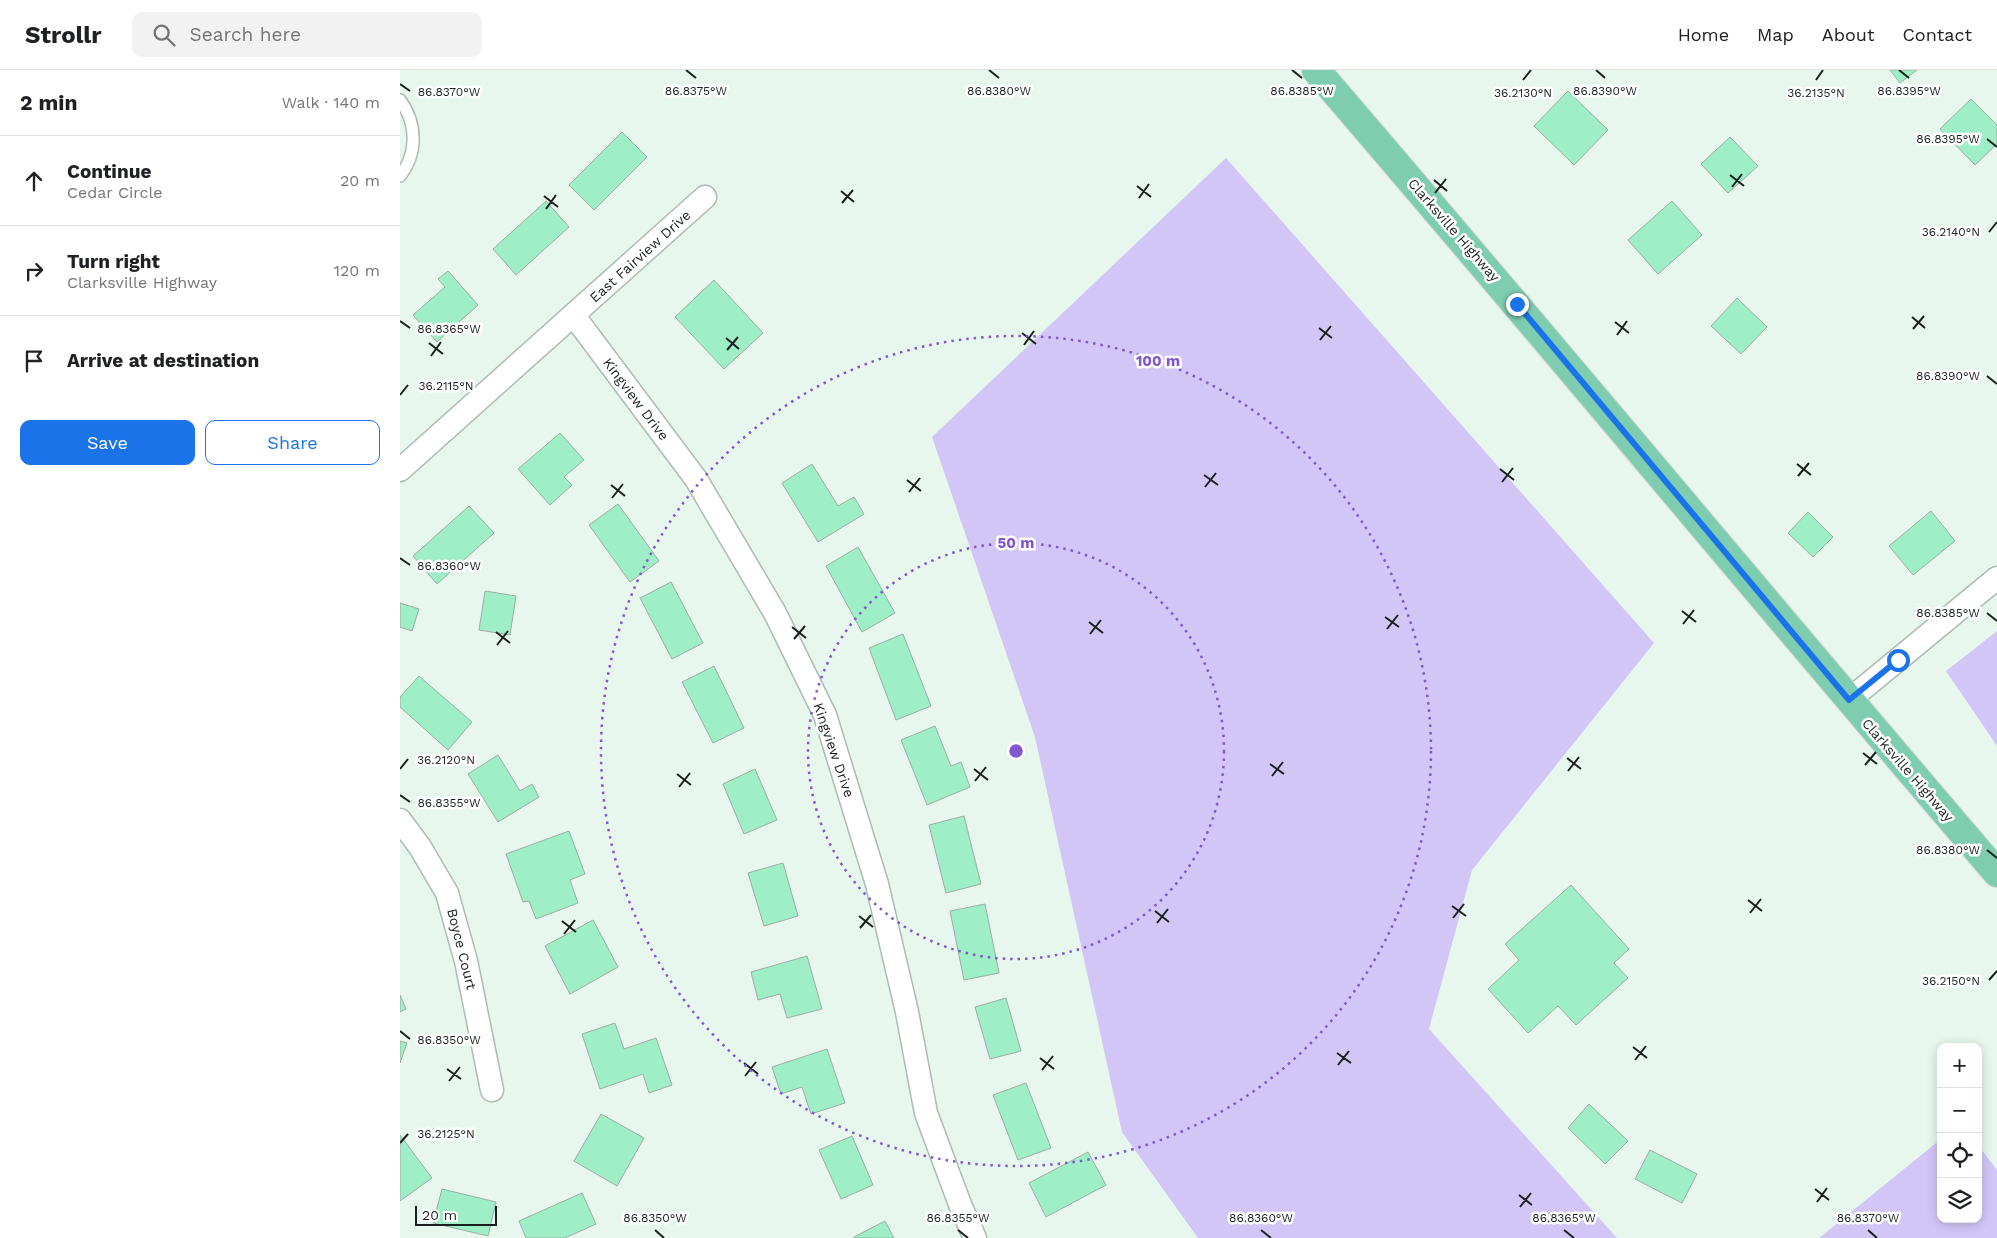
<!DOCTYPE html>
<meta charset="utf-8">
<style>
:root{--surface:#fff;--page:#f2f2f2;--text:#202124;--muted:#757577;--line:#e0e0e0;--accent:#1a73e8}
body{margin:0;font-family:"Work Sans",sans-serif;background:var(--page);color:var(--text)}
.controls{position:absolute;right:15px;bottom:15px;display:grid;overflow:hidden;border-radius:10px;box-shadow:0 2px 12px #0003}
.controls button{width:45px;height:45px;display:grid;place-items:center;padding:0;border:0;border-bottom:1px solid var(--line);background:var(--surface);color:var(--text);font:25px sans-serif}
.scale{position:absolute;left:15px;bottom:12px;width:82px;box-sizing:border-box;padding-left:5px;border:2px solid #1a201d;border-top:0;font-size:14px;line-height:18px;white-space:nowrap;color:#1a201d;-webkit-text-stroke:4px #fff;paint-order:stroke}
.stop{position:absolute;width:15px;height:15px;margin:-11px;border:4px solid #1a73e8;border-radius:50%;background:#fff}
.stop.end{background:#1a73e8;border-color:#fff;box-shadow:0 1px 5px #0008}
.list{margin:0;padding:0;list-style:none}
h2{display:flex;justify-content:space-between;align-items:center;height:65px;margin:0;padding:0 20px;font-size:21px}
h2 small{font-size:16px;font-weight:400;color:var(--muted)}
.list li{display:grid;grid-template-columns:32px 1fr auto;gap:15px;align-items:center;box-sizing:border-box;height:90px;padding:0 20px;border-top:1px solid var(--line)}
.list b{display:block;font-size:19px;white-space:nowrap}
.list p{margin:0;font-size:16px;white-space:nowrap;color:var(--muted)}
.list em{font-size:16px;font-style:normal;color:var(--muted)}
.actions{display:flex;gap:10px;padding:15px 20px}
.actions a{flex:1;padding:11px 0;border:1px solid var(--accent);border-radius:10px;text-align:center;font-size:18px;color:var(--accent)}
.actions .main{background:var(--accent);color:#fff}
.icon{flex:none;width:28px;height:28px;fill:none;stroke:currentColor;stroke-width:2;stroke-linecap:round;stroke-linejoin:round}
.map{position:relative;flex:none;width:1597px;height:1168px;overflow:hidden}
header{display:flex;align-items:center;gap:30px;box-sizing:border-box;height:70px;padding:0 25px;background:var(--surface);border-bottom:1px solid var(--line)}
header strong{font-size:24px}
nav{display:flex;gap:28px;margin-inline-start:auto;font-size:18px}
.search{width:350px;height:45px;background:var(--page);display:flex;align-items:center;gap:12px;box-sizing:border-box;padding:0 18px;border-radius:10px;color:var(--muted);font-size:19px}
main{display:flex}
aside{flex:1;background:var(--surface)}
.map>svg:first-child{display:block}
</style>
<header>
<strong>Strollr</strong>
<div class="search"><svg class="icon" aria-label="search" viewBox="0 0 24 24"><circle cx="10" cy="10" r="6"/><path d="M15 15l6 6"/></svg>Search here</div>
<nav><a>Home</a><a>Map</a><a>About</a><a>Contact</a></nav>
</header>
<main>
<aside>
<h2>2 min<small>Walk · 140 m</small></h2>
<ul class="list">
<li><svg class="icon" aria-label="ahead" viewBox="0 0 24 24"><path d="M12 20V5M6 11l6-6 6 6"/></svg><div><b>Continue</b><p>Cedar Circle</p></div><em>20 m</em></li>
<li><svg class="icon" aria-label="right" viewBox="0 0 24 24"><path d="M7 20v-9h11M14 6l5 5-5 5"/></svg><div><b>Turn right</b><p>Clarksville Highway</p></div><em>120 m</em></li>
<li><svg class="icon" aria-label="arrive" viewBox="0 0 24 24"><path d="M6 21V4h12l-3 4 3 4H6"/></svg><div><b>Arrive at destination</b></div></li>
</ul>
<div class="actions"><a class="main">Save</a><a>Share</a></div>
</aside>
<div class="map">
<svg width="1597" height="1168" viewBox="0 0 1597 1168">
<rect width="100%" height="100%" fill="#e7f7ee"/>
<!-- green -->
<path fill="#d2c6f7" d="M826,88L1254,573L1072,800L1029,959L1217,1168H798L722,1062L635,667L532,367Z
M1597,561V676L1546,601Z
M1541,1069V1149H1578V1075L1597,1100V1168H1419Z"/>
<!-- building -->
<path fill="#9eeec7" stroke="#9eada5" d="M1490,0H1517L1500,13Z
M1168,21L1208,60L1174,95L1134,56Z
M1571,29L1597,55V74L1575,95L1540,59Z
M222,62L247,87L194,140L169,115Z
M1330,67L1358,96L1328,123L1301,94Z
M146,131L169,157L116,205L93,179Z
M1272,131L1302,165L1258,204L1228,170Z
M48,201L78,235L37,272L13,245L45,217L38,209Z
M314,210L363,263L324,299L275,247Z
M1337,228L1367,257L1341,284L1311,256Z
M160,363L184,390L164,407L172,415L150,435L118,399Z
M412,394L438,436L454,427L464,444L418,472L382,413Z
M218,434L259,491L230,512L189,455Z
M69,436L94,463L37,514L13,486Z
M1531,441L1555,471L1513,505L1489,476Z
M1408,442L1433,467L1413,487L1388,463Z
M458,477L495,543L462,562L426,496Z
M271,512L303,573L272,589L240,528Z
M85,521L116,526L110,565L79,560Z
M0,533L19,539L12,561L0,557Z
M503,564L531,636L496,650L469,578Z
M314,596L344,658L313,673L282,612Z
M19,606L72,652L48,680L0,637V627Z
M535,656L551,696L561,692L570,717L527,735L501,670Z
M98,685L120,721L132,714L139,727L98,752L68,704Z
M355,699L377,750L344,764L323,714Z
M564,746L581,814L546,823L529,755Z
M169,761L185,804L170,810L178,833L136,849L129,831L123,832L106,784Z
M383,793L398,846L364,856L348,803Z
M1171,815L1229,879L1214,893L1228,908L1176,955L1158,936L1128,963L1088,919L1119,890L1105,874Z
M585,834L599,903L564,910L550,841Z
M193,850L218,897L170,924L145,876Z
M407,886L422,939L387,948L380,924L358,930L351,902Z
M0,925L6,939L0,942Z
M606,928L621,981L590,989L575,937Z
M215,953L224,979L256,968L272,1015L249,1023L243,1004L200,1019L182,964Z
M0,971L7,973L0,993Z
M427,979L445,1033L411,1044L402,1017L381,1024L372,997Z
M626,1013L651,1078L618,1090L593,1025Z
M1189,1034L1228,1071L1205,1094L1168,1058Z
M201,1044L244,1068L217,1116L174,1091Z
M0,1065L32,1108L0,1131Z
M452,1066L473,1115L441,1129L419,1080Z
M1250,1080L1297,1104L1282,1133L1235,1109Z
M688,1082L706,1115L646,1147L629,1113Z
M42,1119L96,1132L88,1166L33,1153Z
M182,1123L196,1154L165,1168H126L119,1151Z
M485,1151L494,1168H454V1167Z"/>
<g fill="none" stroke-linecap="round" stroke-linejoin="round">
<defs>
<path id="lane" d="M0,30C17,53 18,83 0,106"/>
<path id="street" d="M174,246L296,409L375,543L425,645L477,814L507,942L526,1043L561,1137L575,1168
M0,400L305,127
M1449,630L1597,508
M0,750L20,777L47,823L66,891L92,1020"/>
<path id="primary" d="M916,0C1145,266 1369,537 1597,803"/>
</defs>
<!-- lane casing -->
<use href="#lane" stroke="#acbbb3" stroke-width="14"/>
<!-- street casing -->
<use href="#street" stroke="#acbbb3" stroke-width="25"/>
<!-- primary casing -->
<use href="#primary" stroke="#d6d7d6" stroke-width="30"/>
<!-- lane -->
<use href="#lane" stroke="#fff" stroke-width="11"/>
<!-- street -->
<use href="#street" stroke="#fff" stroke-width="22"/>
<!-- primary -->
<use href="#primary" stroke="#7fcdb0" stroke-width="28"/>
</g>
<g fill="none" stroke-linecap="round" stroke-linejoin="round">
<!-- route -->
<path stroke="#1a73e8" stroke-width="6" d="M1117,234L1449,630L1498,590"/>
</g>
<!-- ticks -->
<path fill="none" stroke="#1a201d" stroke-width="2" d="M286,0L296,8M589,0L599,8M892,0L902,8M1196,0L1205,8M1499,0L1509,8M1123,10L1131,0M1416,10L1423,0M0,14L10,21M1587,69L1597,77M1330,105L1344,116M1034,110L1047,121M737,116L751,127M1332,117L1342,104M441,121L454,132M1035,123L1046,109M144,126L158,137M739,128L749,114M442,133L453,120M146,139L156,125M1589,162L1597,152M1512,247L1525,258M0,251L10,258M1215,252L1229,263M919,258L932,268M1513,259L1524,246M622,263L636,274M1217,265L1227,251M326,268L339,279M920,270L931,256M29,273L43,284M624,275L634,261M327,280L338,267M31,286L41,272M1587,306L1597,314M0,325L8,315M1397,394L1411,405M1100,399L1114,410M804,405L818,415M1398,406L1409,393M507,410L521,421M1102,412L1113,398M211,415L225,426M805,417L816,403M509,422L520,408M212,428L223,414M0,488L10,495M1282,541L1296,552M1587,543L1597,551M985,547L999,557M689,552L703,563M1283,554L1294,540M392,557L406,568M987,559L998,545M96,562L110,573M690,564L701,550M394,569L405,556M97,575L108,561M1463,683L1477,694M1167,688L1181,699M870,694L884,704M1465,695L1476,682M0,699L8,689M574,699L588,710M1168,701L1179,687M277,704L291,715M872,706L883,692M575,711L586,697M279,717L290,703M0,725L10,732M1587,780L1597,788M1348,830L1362,841M1052,836L1066,846M755,841L769,852M1350,843L1361,829M459,846L473,857M1053,848L1064,834M162,851L176,862M757,853L768,839M460,858L471,845M164,864L175,850M1589,910L1597,901M0,961L10,969M1233,977L1247,988M937,983L951,993M640,988L654,999M1235,990L1246,976M344,993L358,1004M938,995L949,981M47,999L61,1009M642,1000L653,986M345,1006L356,992M49,1011L60,997M0,1073L8,1064M1415,1119L1429,1130M1119,1125L1132,1135M1417,1132L1427,1118M1120,1137L1131,1123M255,1160L264,1168M558,1160L568,1168M861,1160L871,1168M1164,1160L1174,1168M1468,1160L1477,1168"/>
<!-- distance rings -->
<g fill="none" stroke="#8057d0" stroke-width="2.5" stroke-dasharray="2.5 5">
<circle cx="616" cy="681" r="208"/>
<circle cx="616" cy="681" r="415"/>
</g>
<g text-anchor="middle" stroke-width="5" stroke-linejoin="round" paint-order="stroke">
<!-- street labels -->
<g font-size="14" fill="#1a201d" stroke="#fff">
<text transform="translate(1054 160) rotate(49)" y="5">Clarksville Highway</text>
<text transform="translate(240 186) rotate(-42)" y="5">East Fairview Drive</text>
<text transform="translate(236 329) rotate(53)" y="5">Kingview Drive</text>
<text transform="translate(434 680) rotate(71)" y="5">Kingview Drive</text>
<text transform="translate(1508 700) rotate(49)" y="5">Clarksville Highway</text>
<text transform="translate(62 879) rotate(76)" y="5">Boyce Court</text>
</g>
</g>
<g font-size="12" text-anchor="middle" fill="#1a201d" stroke="#fff" stroke-width="5" stroke-linejoin="round" paint-order="stroke">
<text x="1509" y="25">86.8395°W</text>
<text x="296" y="25">86.8375°W</text>
<text x="599" y="25">86.8380°W</text>
<text x="902" y="25">86.8385°W</text>
<text x="1205" y="25">86.8390°W</text>
<text x="49" y="26">86.8370°W</text>
<text x="1123" y="27">36.2130°N</text>
<text x="1416" y="27">36.2135°N</text>
<text x="1548" y="73">86.8395°W</text>
<text x="1551" y="166">36.2140°N</text>
<text x="49" y="263">86.8365°W</text>
<text x="1548" y="310">86.8390°W</text>
<text x="46" y="320">36.2115°N</text>
<text x="49" y="500">86.8360°W</text>
<text x="1548" y="547">86.8385°W</text>
<text x="46" y="694">36.2120°N</text>
<text x="49" y="737">86.8355°W</text>
<text x="1548" y="784">86.8380°W</text>
<text x="1551" y="915">36.2150°N</text>
<text x="49" y="974">86.8350°W</text>
<text x="46" y="1068">36.2125°N</text>
<text x="255" y="1152">86.8350°W</text>
<text x="558" y="1152">86.8355°W</text>
<text x="861" y="1152">86.8360°W</text>
<text x="1164" y="1152">86.8365°W</text>
<text x="1468" y="1152">86.8370°W</text>
</g>
<circle cx="616" cy="681" r="8" fill="#8057d0" stroke="#fff" stroke-width="2.5"/>
<g font-size="15" text-anchor="middle" font-weight="bold" fill="#8057d0" stroke="#fff" stroke-width="5" stroke-linejoin="round" paint-order="stroke">
<text x="758" y="296">100 m</text>
<text x="616" y="478">50 m</text>
</g>
</svg>
<div class="controls">
<button>+</button>
<button>−</button>
<button><svg class="icon" aria-label="locate" viewBox="0 0 24 24"><circle cx="12" cy="12" r="6"/><path d="M12 2v4M12 18v4M2 12h4M18 12h4"/></svg></button>
<button><svg class="icon" aria-label="layers" viewBox="0 0 24 24"><path d="M12 4l9 5-9 5-9-5zM3 14l9 5 9-5"/></svg></button>
</div>
<div class="scale">20 m</div>
<div class="stop" style="left:1498px;top:590px"></div>
<div class="stop end" style="left:1117px;top:234px"></div>
</div>
</main>
